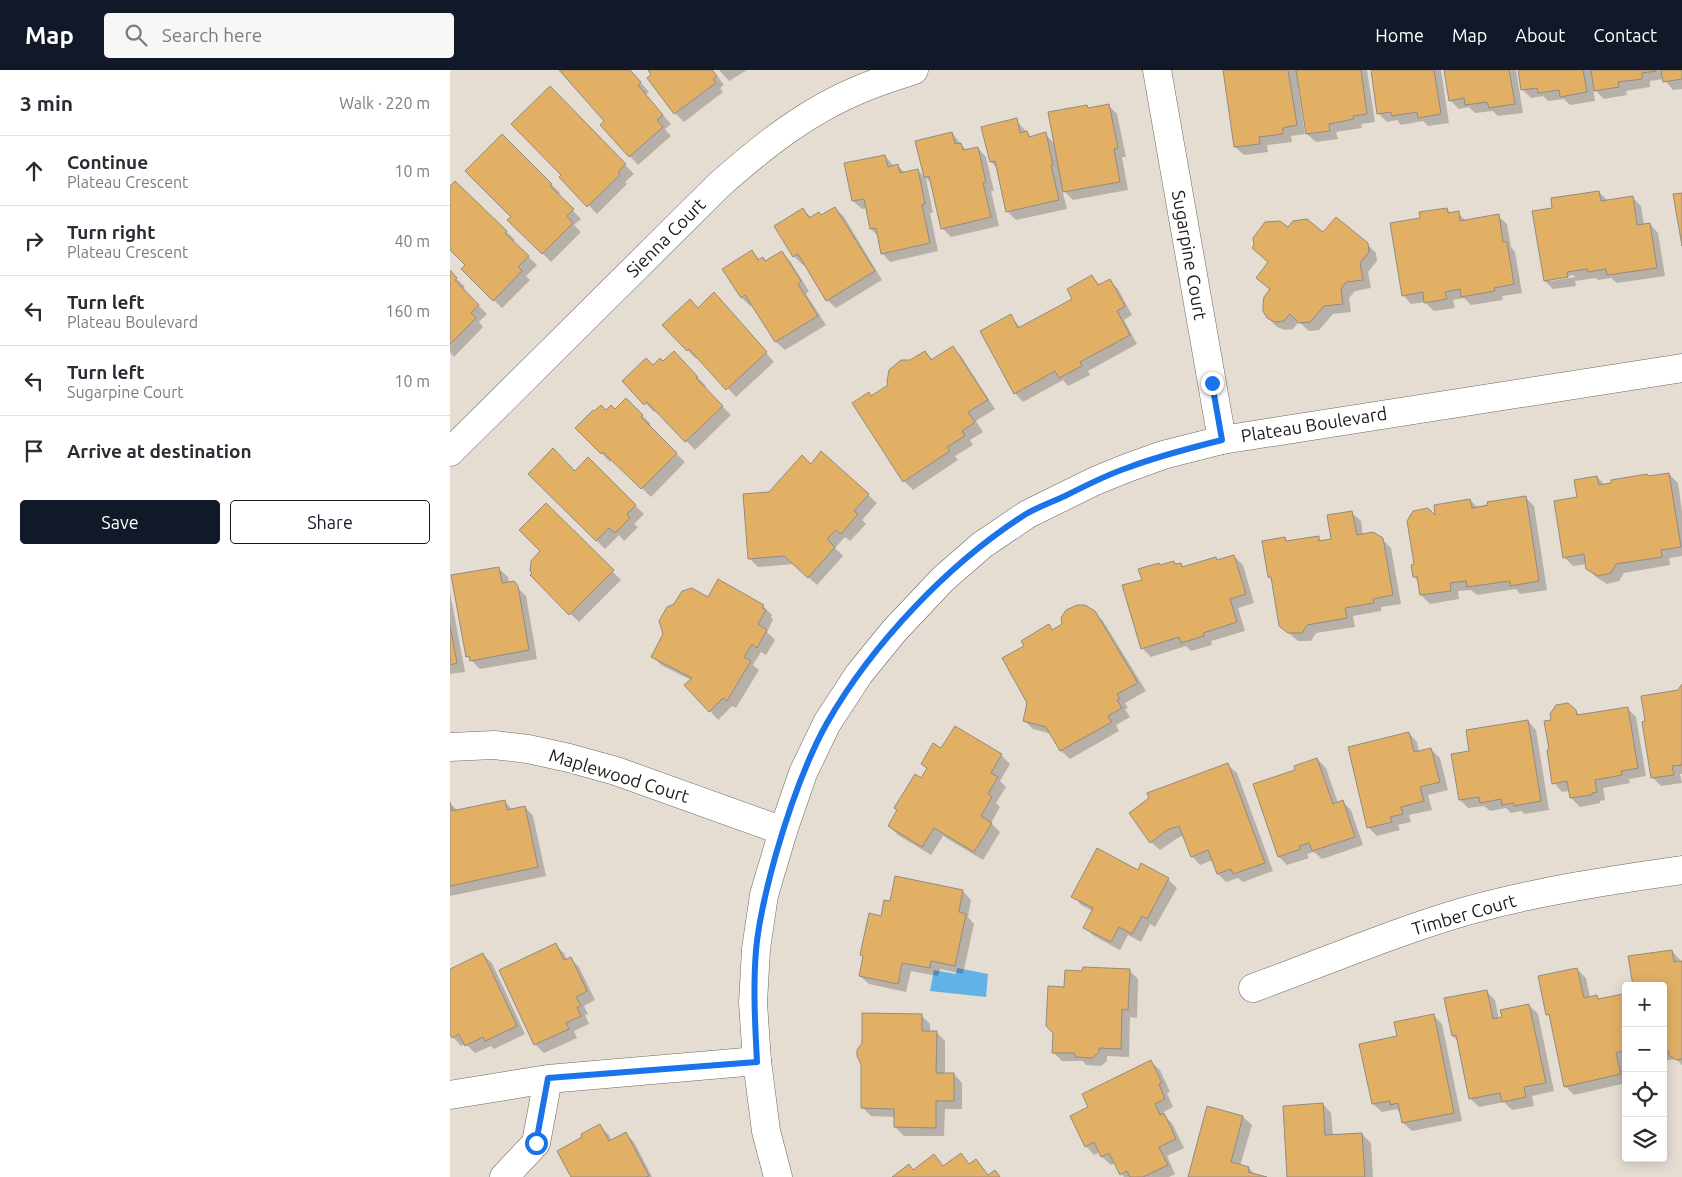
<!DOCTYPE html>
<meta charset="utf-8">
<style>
:root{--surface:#fff;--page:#f7f7f7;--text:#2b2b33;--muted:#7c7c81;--line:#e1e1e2;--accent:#111827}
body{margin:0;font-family:Ubuntu,sans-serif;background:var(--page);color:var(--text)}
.controls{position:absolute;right:15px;bottom:15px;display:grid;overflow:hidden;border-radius:5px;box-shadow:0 2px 12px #0003}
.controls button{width:45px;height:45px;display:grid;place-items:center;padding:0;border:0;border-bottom:1px solid var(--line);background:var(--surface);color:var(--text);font:25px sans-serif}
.stop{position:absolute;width:15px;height:15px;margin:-11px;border:4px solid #1a73e8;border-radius:50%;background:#fff}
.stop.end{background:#1a73e8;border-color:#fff;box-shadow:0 1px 5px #0008}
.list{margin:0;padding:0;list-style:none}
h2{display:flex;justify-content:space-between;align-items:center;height:65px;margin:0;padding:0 20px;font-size:21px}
h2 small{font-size:16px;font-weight:400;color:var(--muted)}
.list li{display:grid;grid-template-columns:32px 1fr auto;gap:15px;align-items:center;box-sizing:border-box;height:70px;padding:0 20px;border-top:1px solid var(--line)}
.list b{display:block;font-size:19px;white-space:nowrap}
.list p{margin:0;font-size:16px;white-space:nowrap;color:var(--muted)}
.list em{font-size:16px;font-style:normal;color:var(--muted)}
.actions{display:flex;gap:10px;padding:15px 20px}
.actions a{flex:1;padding:11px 0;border:1px solid var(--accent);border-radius:5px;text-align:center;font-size:18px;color:var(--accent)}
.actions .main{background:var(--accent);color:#fff}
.icon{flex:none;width:28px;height:28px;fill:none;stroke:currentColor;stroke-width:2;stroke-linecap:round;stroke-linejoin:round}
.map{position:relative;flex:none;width:1232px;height:1107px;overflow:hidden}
header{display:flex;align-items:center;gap:30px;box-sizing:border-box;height:70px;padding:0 25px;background:var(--accent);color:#fff}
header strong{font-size:24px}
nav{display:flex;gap:28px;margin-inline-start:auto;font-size:18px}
.search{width:350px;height:45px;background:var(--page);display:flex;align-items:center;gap:12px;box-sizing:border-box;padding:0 18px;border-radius:5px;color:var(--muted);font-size:19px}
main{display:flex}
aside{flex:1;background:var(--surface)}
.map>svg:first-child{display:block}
</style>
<header>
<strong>Map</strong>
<div class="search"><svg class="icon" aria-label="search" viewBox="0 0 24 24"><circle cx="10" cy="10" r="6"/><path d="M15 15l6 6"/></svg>Search here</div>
<nav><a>Home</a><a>Map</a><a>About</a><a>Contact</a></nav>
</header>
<main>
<aside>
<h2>3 min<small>Walk · 220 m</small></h2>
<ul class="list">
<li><svg class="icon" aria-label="ahead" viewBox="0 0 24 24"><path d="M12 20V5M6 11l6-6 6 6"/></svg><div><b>Continue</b><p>Plateau Crescent</p></div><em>10 m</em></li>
<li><svg class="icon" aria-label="right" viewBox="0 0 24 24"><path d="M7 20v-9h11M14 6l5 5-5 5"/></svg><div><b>Turn right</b><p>Plateau Crescent</p></div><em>40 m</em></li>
<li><svg class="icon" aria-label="left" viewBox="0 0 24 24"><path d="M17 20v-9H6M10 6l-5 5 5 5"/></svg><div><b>Turn left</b><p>Plateau Boulevard</p></div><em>160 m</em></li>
<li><svg class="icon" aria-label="left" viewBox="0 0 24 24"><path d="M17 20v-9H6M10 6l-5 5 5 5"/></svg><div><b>Turn left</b><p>Sugarpine Court</p></div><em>10 m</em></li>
<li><svg class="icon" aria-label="arrive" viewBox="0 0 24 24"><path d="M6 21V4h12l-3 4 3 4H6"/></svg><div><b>Arrive at destination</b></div></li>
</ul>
<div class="actions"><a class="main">Save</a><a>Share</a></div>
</aside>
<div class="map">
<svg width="1232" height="1107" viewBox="0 0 1232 1107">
<rect width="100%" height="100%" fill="#e5ddd2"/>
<!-- water -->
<path fill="#61b2e6" d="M507,898L538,904L536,927L480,921L484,900L506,904Z"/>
<!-- shadow -->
<path fill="#0003" fill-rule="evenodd" d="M111,0H180L199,22L195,25L221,54L215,59L221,66L188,95L180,86L156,51Z
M199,0H263L274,15L270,18L273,22L234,52L225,43L199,8L203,5Z
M269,0H297L279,11Z
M774,0H917L925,52L911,54L912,58L886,62L888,69L866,72L857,64L850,17H848L855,64L841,66L842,72L817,75L818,82L794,85L785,77Z
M922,0H991L999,53L978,56L973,51L951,55L947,50L937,52L929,44Z
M995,0H1066L1073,43L1048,46L1043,41L1025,43L1019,37L1009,39L1000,30Z
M1069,0H1232V19L1223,20L1214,9L1200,11V17L1176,21L1177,25L1154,29L1143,18L1145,31L1120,35L1114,29L1098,31L1093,26L1081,28L1072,19Z
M100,18L184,104L175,112L177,114L147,144L111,107L113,105Z
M637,36L640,39L659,36L667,44L676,87H672L678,120L623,130L612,119L617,139L566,150L558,142L547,98L541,92L566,50L581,67L595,64L605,74Z
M502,63L516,80L528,78L536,87L544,121H541L549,156L501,167L493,159L482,113L476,108L483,143H480L488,181L440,192L432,183L428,166L421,159L417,138L412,139L403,131L435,86L444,96H448L455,103L468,100L475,108L466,72Z
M52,65L110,123L108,125L131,149L124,155L131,162L101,192L59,150L62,147Z
M5,112L65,170L63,172L87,195L76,206L80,210L52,238L12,199L17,195L0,179V118Z
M1149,122L1158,131L1182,127L1191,136L1194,155L1200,154L1208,163L1215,206L1167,213L1161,208L1148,210L1146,208L1125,211L1126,216L1103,219L1095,211L1103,139ZM1124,205L1125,207L1100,211V209Z
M385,138L394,147L432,210L386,238L377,230L355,194L353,195L344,186L326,156L353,140L362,148L371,146Z
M997,139L1002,144L1008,143L1016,151L1048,146L1057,154L1061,177L1065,182L1072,223L1052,226L1053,230L1021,235L1014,228L1003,230L1005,238L984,241L975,232L961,234L953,225L971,149Z
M838,159L873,164L917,174L926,183L927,191L918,202L921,218L905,221L899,228L901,242L883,244L869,260L859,261L849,252L843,259L835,260L827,257L818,248L821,220L807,208L819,193L803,178Z
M302,182L310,190L313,189L316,192L332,183L340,191L359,221L356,224L376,255L335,280L326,272L303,234L300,236L292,228Z
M0,202L15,217L12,219L37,244L29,252L33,257L4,287L0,282Z
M642,207L650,215L659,210L668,219L682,245L674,250L687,274L638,301L640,305L618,316L613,310L573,332L565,323L560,246L571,258L624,229Z
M273,233L324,292L286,327L248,287L246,289L214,255L248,239Z
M503,278L511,286L545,339L526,351L533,362L520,370L523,375L505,386L508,390L463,420L454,411L422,327L440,315L460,291L475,282L483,290Z
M224,283L256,316L254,318L281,345L245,380L206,340L204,342L174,311L214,293Z
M176,330L201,354L198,356L235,392L201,427L163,390L160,392L127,358L156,342L165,341Z
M138,389L194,444L184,454L188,457L174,471L169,465L155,479L80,404L125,402Z
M361,395L418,425L427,433L412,450L416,454L400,471L395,467L385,478L393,486L367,515L344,494L308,497L299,488L320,424Z
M1219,404L1228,413L1232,441V486L1219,488L1220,495L1174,503L1169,511L1157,514L1146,507L1137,498V494L1123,496L1114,487L1128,428L1147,407L1155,415L1197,405L1199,407Z
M1075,427L1084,436L1097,520L1070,524L1066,519L1027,525L1021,520L1008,521L1009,529L980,534L971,525L969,511L964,507L965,495L987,448L1020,430L1028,438Z
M96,435L171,510L129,552L82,506L92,481Z
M902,443L911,451L913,465L932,469L941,478L951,534L931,537V541L903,546L905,557L866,563L861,571H848L830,555L823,510L819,507L835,469L839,472L868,467L872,472L882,470Z
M784,486L793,495L804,533L788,538L795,561L761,571L762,575L741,581L736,576L701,587L692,578L693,510L711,496L724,493L726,495L730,494L734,497L765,488L768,491Z
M49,499L58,507L59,513H63L76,526L87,589L30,599L17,586Z
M269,511L313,536L322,545L321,547L323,550L317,562L325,570L316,585L311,582L303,595L309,600L286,638L282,636L268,650L260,641L241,610L211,595L203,586L258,529Z
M0,522L15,602L0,604Z
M644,542L653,551L696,621L675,633L678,638L675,639L680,647L666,655L669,661L620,689L611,681L602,664L583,659L574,650L579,633L576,577L599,556L604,561Z
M1232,617V704H1230L1232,713L1211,716L1202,707L1229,621Z
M1178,639L1186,647L1196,706L1179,709L1180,713L1153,718L1155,730L1150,731V733L1130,737L1121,728L1120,721L1112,722L1104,713L1101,680L1102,651L1125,641L1131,646Z
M1078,651L1086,660L1099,740L1074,744L1072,741L1061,743L1056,738L1040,741L1034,736L1018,738L1010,730L1021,682Z
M505,658L551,685L560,694L550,711L556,717L546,733L550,737L541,753L550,762L533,790L493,766L481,785L448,765L439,756L478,700L472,694L492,680Z
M959,663L967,672L969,682L981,679L990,688L998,720L978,725L982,740L959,745L961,752L948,755L950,760L927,766L918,757Z
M867,689L876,698L888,733L893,732L901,740L913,775L872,789L864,782L857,784L859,788L837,795L829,787L847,700Z
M778,695L787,703L823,801L793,812L788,808L776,812L768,804L763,790L750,795L742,786L734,765L726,769L710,780L701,772V729Z
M55,732L63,740L75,737L83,746L96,806L0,826V733L8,741Z
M688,801L718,809L727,818L705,857L700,854L691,872L678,865L670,880L644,866L635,858L643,841L631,835L623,826Z
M446,807L513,821L521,830L518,847L524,854L513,904L490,899L488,906L461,901L456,922L419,914L410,906L414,888L411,885L441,832Z
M105,875L114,883L117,890L121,889L129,897L145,930L134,936L138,944L135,945L139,954L124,961L127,968L94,983L85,974Z
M1222,881L1232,892V995L1226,989L1213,991V916Z
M33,885L42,893L75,964L44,979L41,976L25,983L16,974L11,976L3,967L0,961V900Z
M1127,899L1136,908L1140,928L1147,926L1150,930L1172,925L1176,928V991H1174L1176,1013L1124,1025L1115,1016L1101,948L1097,944Z
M679,900L688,909L687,948L680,947L679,987L657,986V991L651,996L636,995L633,991H612L603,982L615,918Z
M1036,921L1045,930L1049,949L1079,935L1088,944L1104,1021L1082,1026L1084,1036L1062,1040L1054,1032L1029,1037L1020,1028L1008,971L1003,966Z
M983,945L992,954L1012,1051L962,1061L953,1053L950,1043L947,1039L932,1042L923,1034L948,967Z
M472,946L480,954V962L487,963L495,971V1004H504L512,1013V1039H495L494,1066H454L445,1057V1047L421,1046L412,1037L413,974Z
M701,992L710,1000L720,1022L717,1023L723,1037L712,1043L722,1053L734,1078L717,1086L725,1104L719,1107H674L665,1093L661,1095L652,1087L650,1082L644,1085L636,1076L639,1037Z
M873,1034L881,1043L883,1066L912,1064L921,1073L923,1107H838Z
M758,1038L793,1047L802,1055L790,1096L799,1098L806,1106L812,1107H739Z
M150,1056L159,1065L162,1071L176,1064L184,1072L202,1107H122L134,1068Z"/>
<!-- building -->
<path fill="#e1b065" stroke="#928b81" d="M109,0H180L191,12L188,15L213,45L207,50L213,57L179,87L150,55L154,51Z
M198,0H262L267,6L263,9L266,13L224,44L197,8L201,5Z
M773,0H838L847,55L833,58V64L809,67L810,74L784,77Z
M846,0H911L917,44L903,46L904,49L879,54L880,61L856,64Z
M921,0H984L991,44L968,48L967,42L942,46L941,42L927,44Z
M994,0H1059L1065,34L1039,38L1037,32L1015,35L1014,28L999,31Z
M1068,0H1133L1137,22L1110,27L1109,20L1088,23L1087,18L1071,20Z
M1141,0H1205L1206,1L1192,3V9L1168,12L1169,17L1144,21Z
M1211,0H1232V9L1213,12Z
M100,16L176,94L168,102L170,105L137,137L109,107L111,105L61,54Z
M659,34L668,78L664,79L670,112L613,122L598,42L637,35L638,38Z
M567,48L570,63L577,61L579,67L596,62L603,95H601L609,130L556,142L545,91L540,92L531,57Z
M502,62L505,74L511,73L513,80L528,77L536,112L533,113L541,147L491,159L479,106L474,107L465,71Z
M52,64L102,114L100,116L124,139L117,146L123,153L92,184L57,150L61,147L15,101Z
M435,85L438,97L448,94L450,103L468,99L475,134L472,135L480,173L431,184L426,158L420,159L414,129L402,131L394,93Z
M5,111L57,161L55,163L79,186L68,197L72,201L43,231L11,199L15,195L0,180V116Z
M1149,121L1151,131L1183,126L1187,155L1200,153L1207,198L1157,205L1156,199L1138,202L1137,199L1117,202L1118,207L1094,211L1082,141L1102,138L1101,128Z
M1232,123V176L1223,124Z
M385,137L425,201L376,231L348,184L343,187L324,156L353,138L359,148L369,142L371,145Z
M997,138L998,143L1009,141L1010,151L1049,144L1053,172H1057L1064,214L1044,218L1045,221L1011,227L1010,219L995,222L997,229L974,233L973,222L952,226L940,153L970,148L969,142Z
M886,147L918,173L919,182L910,193L913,210L896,212L891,219L893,234L874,236L860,252L849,253L840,244L834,251L825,252L817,248L813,241V234L814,227L820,219L806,208L818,192L802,178L804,175L803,168L815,152L830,151L838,157L843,151L857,149L873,162Z
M302,180L308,190L313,187L315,191L332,181L351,211L348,214L368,246L325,272L295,225L291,228L272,199Z
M0,200L7,208L5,210L29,235L21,243L26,248L0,274Z
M642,205L648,215L660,209L675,236L667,241L680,265L630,292L632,296L609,308L605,301L564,324L530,261L561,244L568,258L622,229L617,219Z
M264,222L317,282L276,320L239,279L237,281L212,255L240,229L248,238Z
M503,276L538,330L518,342L525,352L512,361L515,366L497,377L500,381L453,412L402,333L419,322L421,326L438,315L437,312L439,300L451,290H460L475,281L481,290Z
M224,281L248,307L246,308L273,336L235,372L197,332L194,335L172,311L196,288L203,295L210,288L213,291Z
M176,328L193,345L191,347L227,383L191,419L153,382L151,384L125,358L143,340L144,341L151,335L156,340L161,335L165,339Z
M103,378L125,401L138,387L186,435L177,444L180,448L165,463L159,458L146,471L78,404Z
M371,381L419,424L404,441L408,444L391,464L386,460L377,469L385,477L358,508L334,486L298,489L293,424L319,422L352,385L361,394Z
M1219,403L1231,477L1211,480L1212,487L1166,494L1161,503L1148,506L1136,499L1134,484L1113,488L1104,431L1127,427L1124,410L1147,406L1149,415L1161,413V410L1197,404L1198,406Z
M1076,426L1089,511L1060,516V511L1017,517L1016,511L1000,513L1001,521L970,525L967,507H963L961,495L964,494L957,451L963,441L978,438L985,445L984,435L1020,429L1022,438L1038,435L1037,432Z
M96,433L164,500L119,545L80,505L82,503L80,501L81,491L90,481L69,460Z
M902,441L907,465L923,462L933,468L943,525L923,529L924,533L895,538L897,548L857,555L852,563H838L829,556L821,507H818L812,471L835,467L836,471L869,466V471L881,469L877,445Z
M784,485L796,524L780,529L787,552L753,563L754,566L731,573L729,567L691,579L672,515L692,510L688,499L709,493L710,495L724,491L725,494L731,493L732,497L766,487L767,490Z
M49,497L52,513L64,511L68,516L79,580L20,591L19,586L16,587L1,505Z
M268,509L314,535L312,538L316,540L308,554L317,560L307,578L302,574L294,587L301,591L277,631L273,628L259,642L234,615L242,608L201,587L213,564L209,551L217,537L224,534L232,521L242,518L258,527Z
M627,535H635L645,541L688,613L667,624L670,629L667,630L672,638L658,646L662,652L610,681L596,657L573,651L577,633L552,588L574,576L571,571L599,554L602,560L612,554L611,548L616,540Z
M0,555L7,593L0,595Z
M1232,614V695L1222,696L1224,705L1201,708L1192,652L1195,651L1191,626L1228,620Z
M1118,633L1126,640L1127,645L1178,637L1188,698L1171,701L1172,705L1145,710L1147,722L1142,723V725L1120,728L1117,711L1102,714L1097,680L1099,679L1094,651L1101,650L1100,644L1106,635Z
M1078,650L1091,731L1064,736V733L1052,735L1051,729L1030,733L1029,727L1009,730L1001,684L1019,681L1016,660Z
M505,656L552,684L541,703L548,707L538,724L542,727L531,746L542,753L524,782L484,758L472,777L438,756L447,740L444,738L465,704L471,708L477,698L471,694L483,673L491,678Z
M959,662L964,682L981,678L990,712L970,717L974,731L951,737L953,744L940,747L942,752L917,758L898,677Z
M867,688L883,734L893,730L905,767L862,781L859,773L849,776L851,779L828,787L803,714L845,700L844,696Z
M778,693L815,793L783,804L781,799L767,804L758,780L741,787L729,756L717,760L700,773L679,743L699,728L697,723Z
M55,730L57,740L75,736L88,797L0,816V732L2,741Z
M647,778L688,800L691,793L719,808L697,849L692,846L682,864L669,857L661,872L633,858L643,838L621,827Z
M445,806L513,820L509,842L516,844L505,896L481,891L480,898L452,893L448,914L409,906L413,886L410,885L419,843L431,846L434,830L440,831Z
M106,873L114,890L121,887L137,921L126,927L131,936L127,937L131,946L116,953L119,959L84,975L49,900Z
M1222,880L1224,892L1232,891V989L1226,990L1219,985V981L1213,982V916H1183L1178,886Z
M33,883L67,956L35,971L33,967L15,976L9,964L2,968L0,964V899Z
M633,897L680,899L678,940L672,939L671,979L649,978V982L642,988L626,987L624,983H602L603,963L596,956L598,916L614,917L615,900L632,901Z
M1127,898L1134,928L1147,925L1148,929L1173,924L1176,938V980L1166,983L1171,1004L1114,1017L1099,944L1096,945L1088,906Z
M1037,920L1043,949L1052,947L1050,940L1079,934L1096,1013L1074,1017L1076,1027L1052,1032L1050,1023L1019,1029L1006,965L1002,966L994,928Z
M412,943L472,944V961H487L486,1003H504V1031H486V1058L444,1057V1039L411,1038V994L407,986V980L412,973Z
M984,944L1004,1043L952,1053L948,1033L940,1035V1031L922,1034L909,974L947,966L944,952Z
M701,990L712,1013L709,1014L715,1029L705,1034L710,1045L714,1043L726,1069L709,1077L718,1095L693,1107H680L677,1101L670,1105L659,1083L651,1087L644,1072L635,1077L620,1046L638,1037L632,1024Z
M873,1033L875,1065L912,1063L915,1107H837L833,1036Z
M757,1036L793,1046L781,1092L799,1097L798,1102L817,1107H738Z
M150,1054L159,1071L176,1062L199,1106L196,1107H121L107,1081L132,1067L131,1064Z
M511,1083L519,1094L526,1089L538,1105L545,1100L550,1107H442L459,1094L463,1100L484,1084L493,1096Z"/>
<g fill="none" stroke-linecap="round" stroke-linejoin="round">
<defs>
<path id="street" d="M707,0L772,370
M0,382L269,115C313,76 358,40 413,18C430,11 447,6 464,0
M0,677L44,675L78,679L119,688L166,701L333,761
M803,918C875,892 946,861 1020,840C1089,821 1161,810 1232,800
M0,1025L98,1009L307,991
M54,1107L86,1073L98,1009"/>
<path id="secondary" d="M328,1107L316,1061L307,991L303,933L306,879L314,825L333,761L353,703L377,653L409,604L444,561L493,509L532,475L578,444L645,411L677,398L713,385L772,370L1232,298"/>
</defs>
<!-- street casing -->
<use href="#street" stroke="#6f685e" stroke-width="29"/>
<!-- secondary casing -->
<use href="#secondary" stroke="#6f685e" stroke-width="29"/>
<!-- street -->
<use href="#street" stroke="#fff" stroke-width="28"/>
<!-- secondary -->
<use href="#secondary" stroke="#fff" stroke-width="28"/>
</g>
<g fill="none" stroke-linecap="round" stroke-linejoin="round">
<!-- route -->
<path stroke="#1a73e8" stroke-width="6" d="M86,1073L98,1008L307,992C305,954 303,918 306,880C309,848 317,816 326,784C339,739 354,694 377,653C422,574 499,493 576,444C588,437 602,432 615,426C635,416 656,405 677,398C708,386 740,378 772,370L762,313"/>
</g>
<g text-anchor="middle" stroke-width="4" stroke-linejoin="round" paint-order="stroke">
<!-- street labels -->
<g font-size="18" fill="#1e1b17" stroke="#fff">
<text transform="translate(216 168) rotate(-45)" y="6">Sienna Court</text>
<text transform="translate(739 185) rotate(80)" y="6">Sugarpine Court</text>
<text transform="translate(864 355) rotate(-9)" y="6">Plateau Boulevard</text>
<text transform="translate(169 706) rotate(17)" y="6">Maplewood Court</text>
<text transform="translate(1014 845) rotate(-16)" y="6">Timber Court</text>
</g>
</g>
</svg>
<div class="controls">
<button>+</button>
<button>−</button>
<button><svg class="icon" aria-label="locate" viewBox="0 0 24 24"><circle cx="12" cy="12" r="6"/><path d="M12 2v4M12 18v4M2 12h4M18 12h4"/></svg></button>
<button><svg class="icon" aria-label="layers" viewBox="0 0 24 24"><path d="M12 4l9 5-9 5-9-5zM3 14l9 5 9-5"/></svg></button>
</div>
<div class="stop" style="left:86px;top:1073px"></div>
<div class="stop end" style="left:762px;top:313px"></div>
</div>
</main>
